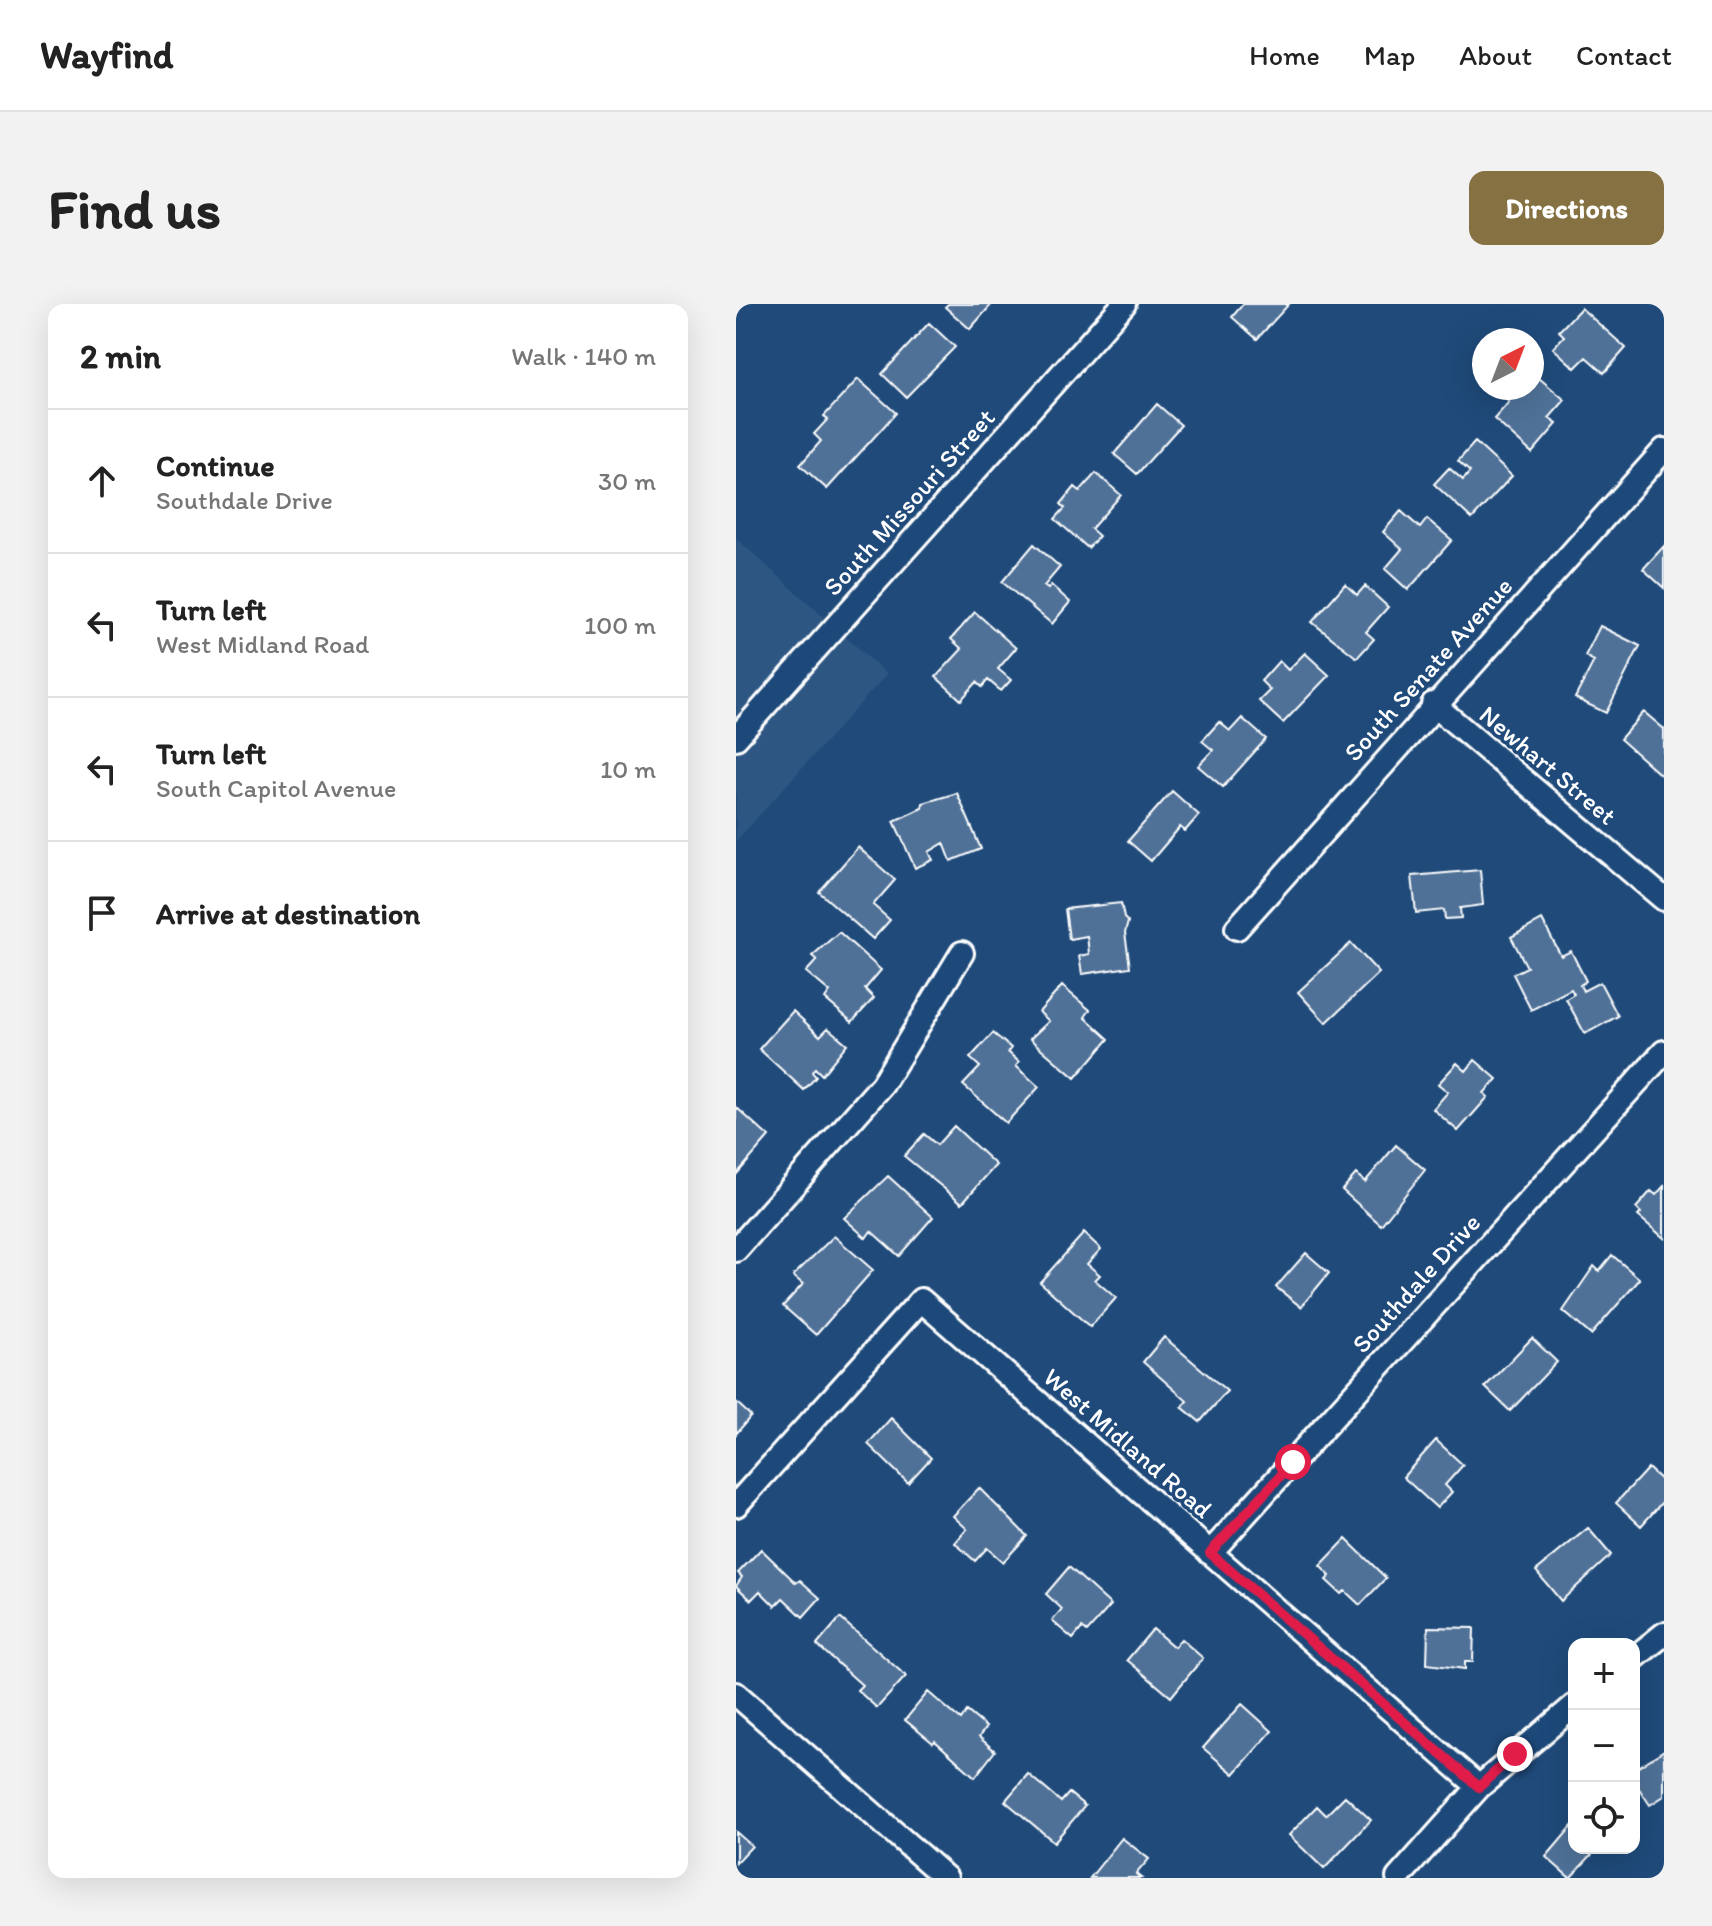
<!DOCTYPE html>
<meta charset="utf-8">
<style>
:root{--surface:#fff;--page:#f2f2f2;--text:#222;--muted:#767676;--line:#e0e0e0;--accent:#857141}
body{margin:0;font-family:Itim,sans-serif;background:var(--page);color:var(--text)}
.controls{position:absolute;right:24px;bottom:24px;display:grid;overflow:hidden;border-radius:16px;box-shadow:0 8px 32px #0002}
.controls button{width:72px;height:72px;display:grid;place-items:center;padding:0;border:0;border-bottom:2px solid var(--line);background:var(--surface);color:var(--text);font:40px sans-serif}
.compass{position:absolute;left:736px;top:24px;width:72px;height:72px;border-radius:50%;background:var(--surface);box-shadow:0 8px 32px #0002;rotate:42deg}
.stop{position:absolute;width:24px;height:24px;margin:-18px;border:6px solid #e11d48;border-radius:50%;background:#fff}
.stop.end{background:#e11d48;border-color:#fff;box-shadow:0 2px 8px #0008}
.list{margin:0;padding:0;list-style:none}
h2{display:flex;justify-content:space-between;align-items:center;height:104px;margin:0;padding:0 32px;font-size:34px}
h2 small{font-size:26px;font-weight:400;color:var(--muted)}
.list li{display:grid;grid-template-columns:52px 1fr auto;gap:24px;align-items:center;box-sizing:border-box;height:144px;padding:0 32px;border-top:2px solid var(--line)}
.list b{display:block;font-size:30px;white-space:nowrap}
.list p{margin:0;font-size:26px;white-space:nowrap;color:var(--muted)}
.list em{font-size:26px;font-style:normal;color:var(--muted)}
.icon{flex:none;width:44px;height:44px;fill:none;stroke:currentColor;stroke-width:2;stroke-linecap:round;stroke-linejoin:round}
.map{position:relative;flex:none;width:928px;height:1574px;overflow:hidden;border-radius:16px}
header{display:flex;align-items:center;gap:48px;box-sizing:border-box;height:112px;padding:0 40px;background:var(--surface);border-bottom:2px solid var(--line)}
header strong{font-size:38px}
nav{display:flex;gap:44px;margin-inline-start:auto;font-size:28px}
.intro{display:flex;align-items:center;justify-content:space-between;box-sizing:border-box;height:192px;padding:0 48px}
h1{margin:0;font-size:56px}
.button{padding:20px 36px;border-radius:16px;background:var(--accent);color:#fff;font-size:28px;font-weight:700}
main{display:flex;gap:48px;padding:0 48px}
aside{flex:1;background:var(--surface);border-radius:16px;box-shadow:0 8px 32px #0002}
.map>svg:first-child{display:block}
</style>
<header>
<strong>Wayfind</strong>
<nav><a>Home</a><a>Map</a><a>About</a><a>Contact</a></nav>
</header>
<div class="intro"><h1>Find us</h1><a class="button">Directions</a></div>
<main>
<aside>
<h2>2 min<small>Walk · 140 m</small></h2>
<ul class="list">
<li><svg class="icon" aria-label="ahead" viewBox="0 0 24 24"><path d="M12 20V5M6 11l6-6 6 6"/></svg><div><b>Continue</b><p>Southdale Drive</p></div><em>30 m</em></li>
<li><svg class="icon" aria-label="left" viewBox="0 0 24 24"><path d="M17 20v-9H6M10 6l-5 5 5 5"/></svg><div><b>Turn left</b><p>West Midland Road</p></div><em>100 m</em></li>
<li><svg class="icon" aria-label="left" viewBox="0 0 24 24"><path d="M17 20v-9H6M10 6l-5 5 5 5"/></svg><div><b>Turn left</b><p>South Capitol Avenue</p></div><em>10 m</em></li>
<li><svg class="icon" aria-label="arrive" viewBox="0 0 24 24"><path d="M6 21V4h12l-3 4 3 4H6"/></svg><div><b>Arrive at destination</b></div></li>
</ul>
</aside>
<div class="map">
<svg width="928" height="1574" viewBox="0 0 928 1574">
<rect width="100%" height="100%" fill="#1f4a7a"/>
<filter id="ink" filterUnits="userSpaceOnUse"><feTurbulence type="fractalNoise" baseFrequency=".0125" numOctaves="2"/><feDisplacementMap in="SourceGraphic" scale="16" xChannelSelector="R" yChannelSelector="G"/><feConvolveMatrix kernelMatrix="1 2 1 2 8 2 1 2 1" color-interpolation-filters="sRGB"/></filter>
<g filter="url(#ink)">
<!-- built -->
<path fill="#2e5683" d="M0,234L151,370L0,537Z"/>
<!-- building -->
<path fill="#507197" stroke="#fff" stroke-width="2" d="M212,0H256L234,25L209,3Z
M507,0H553L521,35L496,13Z
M845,4L890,44L868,69L850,53L839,64L817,44L828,32L823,27Z
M193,19L219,43L170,93L146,70Z
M796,68L829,96L813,114L821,120L796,149L758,115L773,98L760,86L796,84Z
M122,75L160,109L91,185L64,161L85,137L78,130L92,115L88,112Z
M421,100L445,121L401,170L378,150Z
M739,138L776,172L736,215L698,180L713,164L727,176L734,168L722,157Z
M360,169L385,191L355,225L363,232L352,244L319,215L329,204L325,200L339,183L344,187Z
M665,207L684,224L691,215L716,236L672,286L649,265L666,245L647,228Z
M298,240L324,263L308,282L312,285L315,281L334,298L316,320L266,278Z
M928,242V284L907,265Z
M609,280L621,291L629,282L652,303L630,328L638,335L621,354L576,318Z
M239,308L280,344L262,365L275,376L265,387L252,376L246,383L241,378L225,396L200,373L226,345L215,335Z
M864,322L904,342L870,409L839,394L858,357L849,352Z
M569,349L593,371L547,419L523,397L534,386L525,377L543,357L552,366Z
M908,408L928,425V474L884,435Z
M506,414L530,435L487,483L462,462L477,446L466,437L483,418L494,427Z
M436,487L463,511L449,527L444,523L415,557L392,537Z
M221,489L245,545L215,557L208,539L193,548L197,556L179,564L158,517L186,504L187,499Z
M122,543L159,576L137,601L154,616L137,635L83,588Z
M744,566L747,601L724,604L725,614L709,615L708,606L680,609L676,572Z
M385,599L388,614L392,618L389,629L394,663L346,670L343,652L353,650L351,632L333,635L329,605Z
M806,616L825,652L835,647L850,677L844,681L847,687L864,678L882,712L849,730L830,695L838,690L835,685L795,706L777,670L791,663L775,633Z
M103,628L145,666L129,685L138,694L116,718L89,695L94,688L70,668L81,656L76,652Z
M615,639L643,669L590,719L562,688Z
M326,682L354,706L349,713L373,735L339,774L294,735L313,717L303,708Z
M57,707L84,732L92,724L111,740L86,771L79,764L76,768L80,773L68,786L23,745Z
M257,729L275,744L272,748L283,758L280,762L303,783L270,819L227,781L244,763L234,754Z
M739,756L761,775L748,789L752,793L722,827L697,805L712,788L702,780L721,759L730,767Z
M0,803L33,833L0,871Z
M218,822L260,861L226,899L168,852L188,830L201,841Z
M660,841L689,866L645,921L606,886L620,870L629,878Z
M152,872L197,913L163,952L135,927L130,934L108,914Z
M928,882V934L902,912L905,909L900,904L915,887L920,891Z
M348,929L365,945L351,960L364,971L359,976L380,994L354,1023L304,978Z
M98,932L137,966L80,1031L47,1002L67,980L57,972Z
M570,949L593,969L565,1003L540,983Z
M876,951L904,975L855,1031L827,1007L858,962L863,967Z
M428,1033L491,1087L464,1118L446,1103L451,1097L407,1058Z
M796,1034L821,1058L774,1107L749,1083Z
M0,1098L15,1112L0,1130Z
M155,1114L195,1154L172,1179L132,1140Z
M700,1136L727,1161L709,1181L716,1188L701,1204L667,1173Z
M912,1164L928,1179V1196L905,1222L880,1199Z
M243,1184L291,1232L267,1258L251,1244L239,1257L219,1239L231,1225L217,1212Z
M852,1224L875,1251L825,1297L800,1267Z
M610,1235L650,1274L624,1301L609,1287L605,1290L590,1276L594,1272L584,1262Z
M25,1245L60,1279L64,1276L84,1294L67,1313L47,1294L39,1302L24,1287L15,1296L0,1282L6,1273L2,1269Z
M333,1263L375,1301L351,1328L346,1324L337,1335L316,1317L326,1305L310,1290Z
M104,1314L170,1372L141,1404L121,1386L126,1381L81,1341Z
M692,1323L738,1324L737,1358H729V1365L691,1360Z
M417,1325L438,1343L445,1335L467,1354L435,1393L391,1356Z
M192,1388L225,1416L231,1407L250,1423L243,1433L259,1447L239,1473L199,1437L197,1439L169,1416Z
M506,1400L536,1427L498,1470L467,1444Z
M928,1446V1492L914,1501L898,1477V1466Z
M292,1470L325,1498L333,1489L349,1502L318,1538L269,1497Z
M609,1492L635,1516L588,1565L553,1531L581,1502L590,1511Z
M838,1520V1544H862L834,1574L810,1553Z
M0,1528L16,1542L0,1559Z
M386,1534L413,1555L400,1570L405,1574H354Z"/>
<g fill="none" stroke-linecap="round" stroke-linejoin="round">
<defs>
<path id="minor" d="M697,400L928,595
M0,434L388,0
M501,624L928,146
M0,946L146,781L226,649
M0,1201L185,996L743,1483
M474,1249L928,748
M898,1354L928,1330
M0,1390L210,1574
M662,1574L743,1483L838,1402"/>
</defs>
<!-- minor casing -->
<use href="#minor" stroke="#fff" stroke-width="28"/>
<!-- minor -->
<use href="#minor" stroke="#1f4a7a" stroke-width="22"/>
</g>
</g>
<g fill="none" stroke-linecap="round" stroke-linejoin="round" filter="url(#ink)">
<!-- route -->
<path stroke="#e11d48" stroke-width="10" d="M557,1158L474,1249L743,1483L779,1450"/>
</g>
<g text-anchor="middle" stroke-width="7" stroke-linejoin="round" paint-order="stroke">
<!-- street labels -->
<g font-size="26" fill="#fff" stroke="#1f4a7a">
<text transform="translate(173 198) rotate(-48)" y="9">South Missouri Street</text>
<text transform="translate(692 365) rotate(-48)" y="9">South Senate Avenue</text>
<text transform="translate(812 461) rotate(40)" y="9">Newhart Street</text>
<text transform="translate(680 979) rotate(-48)" y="9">Southdale Drive</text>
<text transform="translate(392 1139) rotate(41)" y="9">West Midland Road</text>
</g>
</g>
</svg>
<div class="controls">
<button>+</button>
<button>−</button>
<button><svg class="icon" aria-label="locate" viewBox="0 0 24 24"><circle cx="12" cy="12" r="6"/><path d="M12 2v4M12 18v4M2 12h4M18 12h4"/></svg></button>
</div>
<svg class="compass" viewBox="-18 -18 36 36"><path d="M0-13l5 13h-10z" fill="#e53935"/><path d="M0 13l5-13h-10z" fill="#767676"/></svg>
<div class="stop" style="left:557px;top:1158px"></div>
<div class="stop end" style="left:779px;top:1450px"></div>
</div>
</main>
